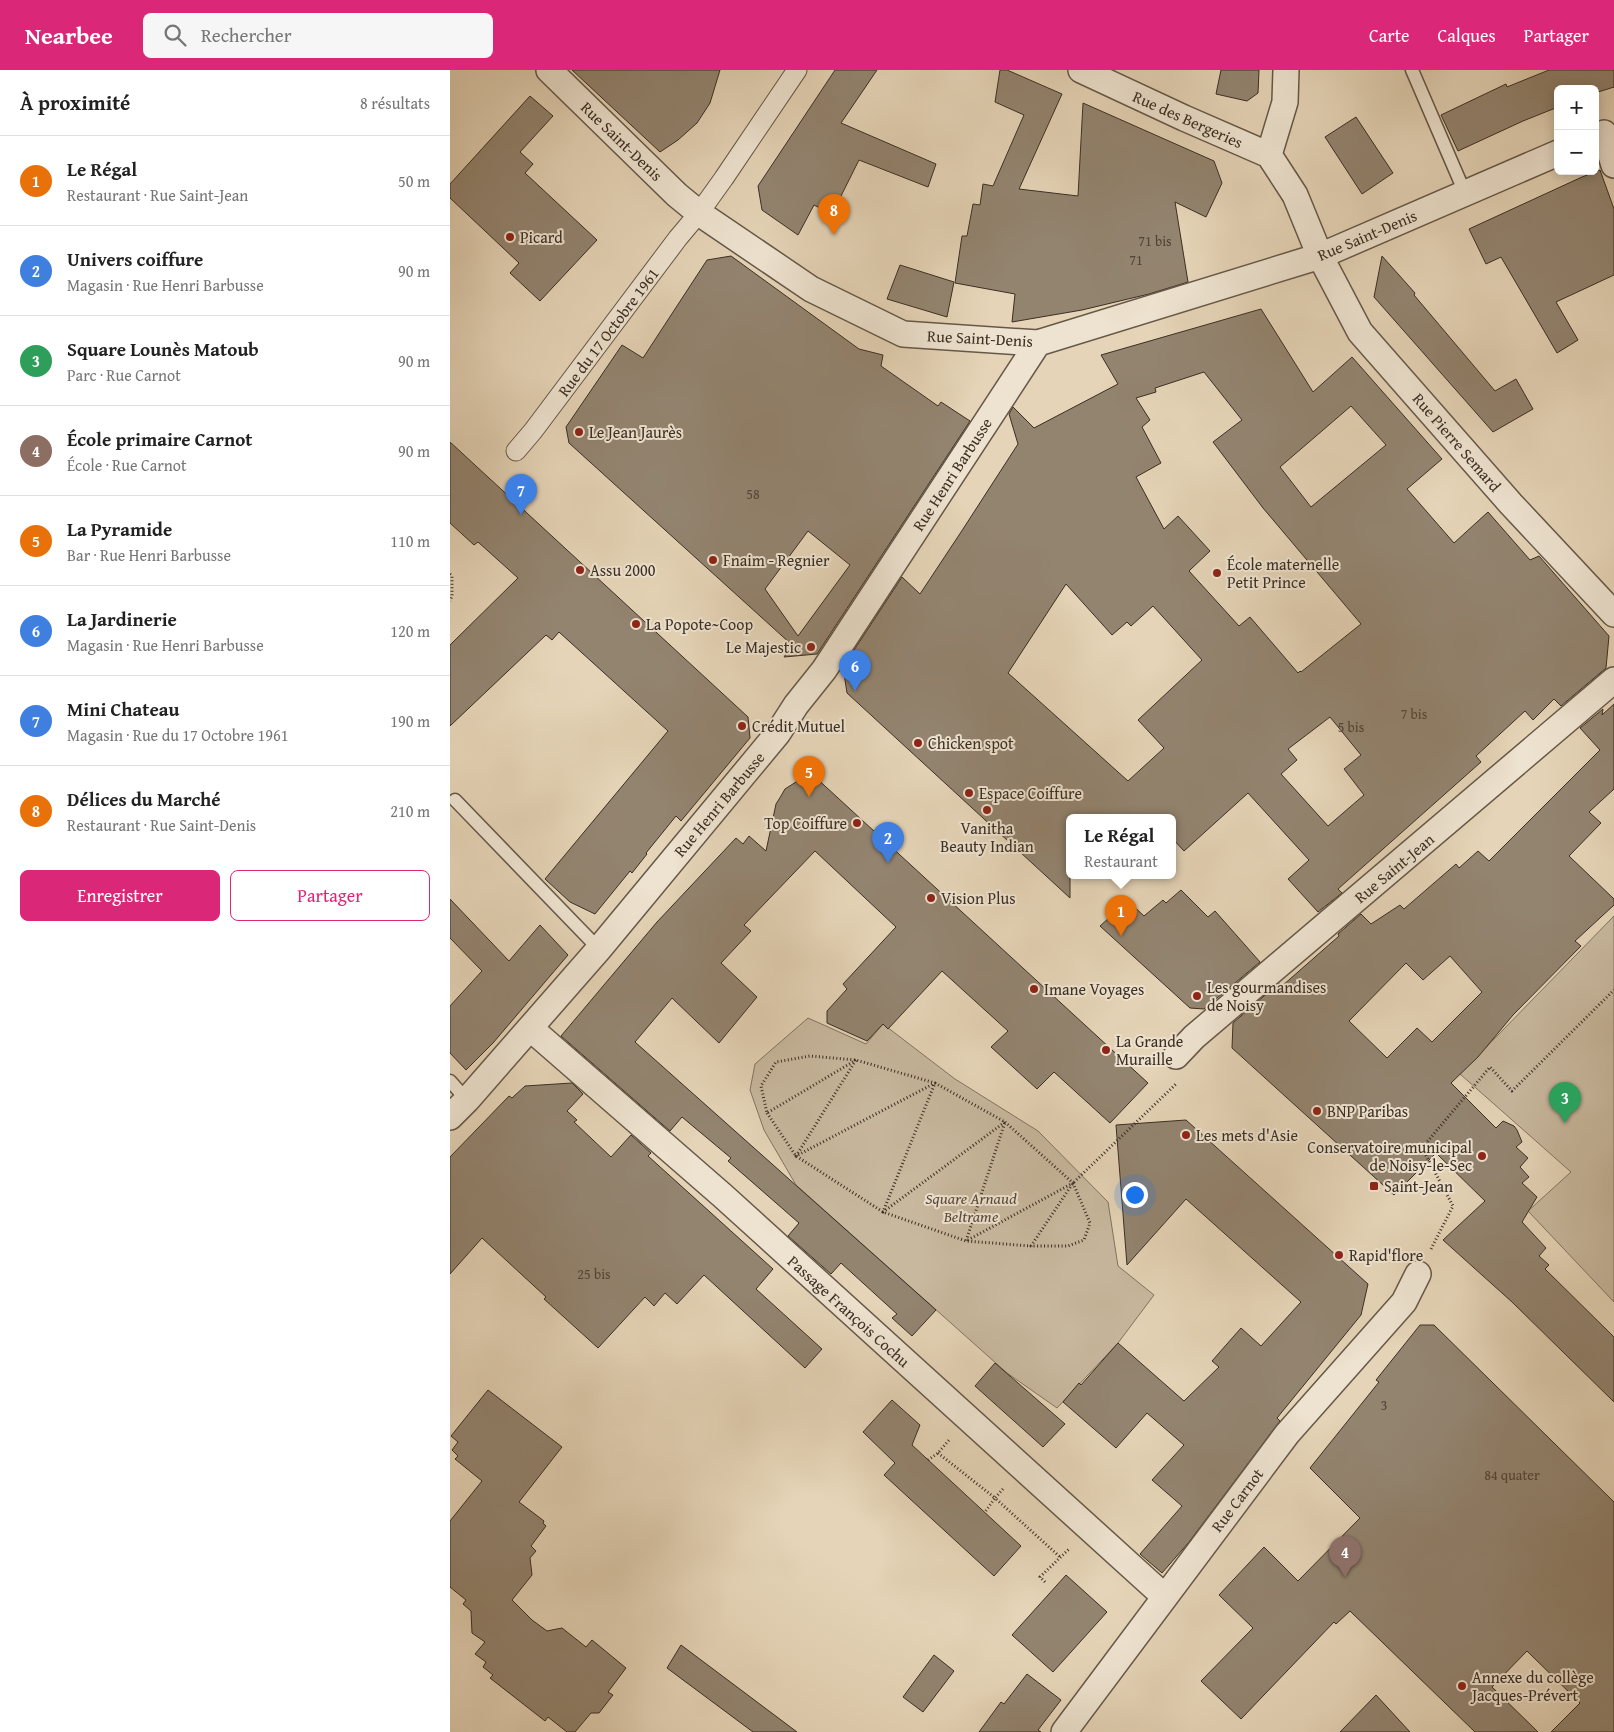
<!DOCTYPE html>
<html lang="fr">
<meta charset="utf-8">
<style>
:root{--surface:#fff;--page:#f6f6f6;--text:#222;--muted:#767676;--line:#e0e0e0;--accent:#db2777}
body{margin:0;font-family:"Gentium Book Plus",serif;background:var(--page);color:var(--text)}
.controls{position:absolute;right:15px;top:15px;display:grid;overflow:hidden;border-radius:8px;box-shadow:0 2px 12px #0003}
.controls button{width:45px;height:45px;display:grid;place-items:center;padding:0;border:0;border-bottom:1px solid var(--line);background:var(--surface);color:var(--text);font:25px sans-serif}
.you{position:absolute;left:684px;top:1124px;width:18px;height:18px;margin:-12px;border:4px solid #fff;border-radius:50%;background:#1a73e8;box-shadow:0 0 0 8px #1a73e833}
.badge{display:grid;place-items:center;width:32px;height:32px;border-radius:50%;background:var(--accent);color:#fff;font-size:16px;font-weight:700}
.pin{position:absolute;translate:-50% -41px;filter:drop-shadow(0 1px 2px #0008)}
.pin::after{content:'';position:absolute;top:26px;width:18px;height:15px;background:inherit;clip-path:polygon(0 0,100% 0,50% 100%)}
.popup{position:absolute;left:616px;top:744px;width:110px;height:65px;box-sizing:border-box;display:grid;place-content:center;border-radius:8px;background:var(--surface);filter:drop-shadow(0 1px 4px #0005);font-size:16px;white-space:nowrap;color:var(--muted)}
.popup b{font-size:19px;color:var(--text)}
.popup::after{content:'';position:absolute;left:50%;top:100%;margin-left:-10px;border:10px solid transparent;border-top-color:var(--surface)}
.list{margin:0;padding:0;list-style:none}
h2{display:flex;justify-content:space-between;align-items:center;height:65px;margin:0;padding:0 20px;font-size:21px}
h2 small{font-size:16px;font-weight:400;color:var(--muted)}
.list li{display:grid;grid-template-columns:32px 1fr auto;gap:15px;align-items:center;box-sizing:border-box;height:90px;padding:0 20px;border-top:1px solid var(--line)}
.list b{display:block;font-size:19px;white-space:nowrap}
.list p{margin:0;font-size:16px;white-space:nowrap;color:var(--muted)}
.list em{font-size:16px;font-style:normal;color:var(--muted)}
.actions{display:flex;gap:10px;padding:15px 20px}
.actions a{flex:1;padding:11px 0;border:1px solid var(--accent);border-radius:8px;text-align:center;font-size:18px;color:var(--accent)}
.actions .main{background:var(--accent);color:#fff}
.icon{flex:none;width:28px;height:28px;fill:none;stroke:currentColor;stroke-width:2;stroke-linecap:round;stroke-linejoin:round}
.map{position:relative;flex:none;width:1164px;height:1662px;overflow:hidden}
header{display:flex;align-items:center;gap:30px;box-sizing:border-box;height:70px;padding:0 25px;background:var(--accent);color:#fff}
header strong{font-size:24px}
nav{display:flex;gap:28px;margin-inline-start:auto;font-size:18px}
.search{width:350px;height:45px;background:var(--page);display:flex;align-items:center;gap:12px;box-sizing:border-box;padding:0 18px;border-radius:8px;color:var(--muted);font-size:19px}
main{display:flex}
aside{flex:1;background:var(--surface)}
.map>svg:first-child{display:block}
</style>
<header>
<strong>Nearbee</strong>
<div class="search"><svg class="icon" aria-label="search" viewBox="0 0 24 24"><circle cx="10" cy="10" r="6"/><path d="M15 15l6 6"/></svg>Rechercher</div>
<nav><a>Carte</a><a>Calques</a><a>Partager</a></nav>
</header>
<main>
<aside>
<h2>À proximité<small>8 résultats</small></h2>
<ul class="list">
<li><span class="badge" style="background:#e8710a">1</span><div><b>Le Régal</b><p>Restaurant · Rue Saint-Jean</p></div><em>50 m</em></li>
<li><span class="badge" style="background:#3f7fe0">2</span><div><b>Univers coiffure</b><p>Magasin · Rue Henri Barbusse</p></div><em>90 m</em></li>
<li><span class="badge" style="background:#2e9e5b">3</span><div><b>Square Lounès Matoub</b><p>Parc · Rue Carnot</p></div><em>90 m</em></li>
<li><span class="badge" style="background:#8d6e63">4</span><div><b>École primaire Carnot</b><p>École · Rue Carnot</p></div><em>90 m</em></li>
<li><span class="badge" style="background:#e8710a">5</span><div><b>La Pyramide</b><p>Bar · Rue Henri Barbusse</p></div><em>110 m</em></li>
<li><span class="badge" style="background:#3f7fe0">6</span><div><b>La Jardinerie</b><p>Magasin · Rue Henri Barbusse</p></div><em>120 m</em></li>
<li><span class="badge" style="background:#3f7fe0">7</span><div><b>Mini Chateau</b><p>Magasin · Rue du 17 Octobre 1961</p></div><em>190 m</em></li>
<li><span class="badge" style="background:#e8710a">8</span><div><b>Délices du Marché</b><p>Restaurant · Rue Saint-Denis</p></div><em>210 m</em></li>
</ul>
<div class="actions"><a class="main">Enregistrer</a><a>Partager</a></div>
</aside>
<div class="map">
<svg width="1164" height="1662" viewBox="0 0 1164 1662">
<rect width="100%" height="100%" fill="#e5d4b7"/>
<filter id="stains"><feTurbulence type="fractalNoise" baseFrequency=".004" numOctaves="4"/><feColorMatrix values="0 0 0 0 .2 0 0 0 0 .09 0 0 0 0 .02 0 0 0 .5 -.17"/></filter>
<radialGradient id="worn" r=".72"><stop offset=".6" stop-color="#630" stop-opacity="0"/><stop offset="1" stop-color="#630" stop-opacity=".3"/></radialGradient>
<!-- green -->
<path fill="#c8b89e" stroke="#827360" d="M1164,846V1232L1078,1141L1121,1102L1010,1004Z
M358,948L416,974L433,954L505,1009L588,1061L658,1132L668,1196L704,1225L668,1273L607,1338L557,1303L346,1115L314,1060L300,1020L305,994Z"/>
<!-- building -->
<path fill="#938470" stroke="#3b2e23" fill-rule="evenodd" d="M122,0H270L260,33L247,53L228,70L210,82Z
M385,0H427L391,53L486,94L478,117L409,90L382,144L364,135L348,165L312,140L308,116Z
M550,0H557L612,24L569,119L628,126L633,33L764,91L772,113L756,147L725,132L738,212L699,224L632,240L562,252L565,224L505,213L512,166H517L523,134L530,135L533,114L543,116L574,45L545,32Z
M771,0H809L808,23L797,31L766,24Z
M1099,0H1164V17L1145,23V19H1108V37L1073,51L1008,81L991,45L1056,14L1057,17Z
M80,26L103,46L70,82L83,94L75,103L147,170L90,231L60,203L69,193L0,128V114Z
M906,47L943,103L912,124L875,67Z
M1150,100L1164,139V205L1106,232L1128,270L1107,283L1051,187L1036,194L1019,159L1132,107Z
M281,186L409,279L433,285L431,296L488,336L491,332L520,351L367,584L334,587L342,575L119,373L116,357L172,275L193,288L257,190ZM358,461L400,495L348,566L315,519Z
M932,186L965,223L964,225L1045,321L1066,309L1083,339L1043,362L924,227Z
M450,195L504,212L497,247L437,229Z
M811,239L863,322L902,287L992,389L957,419L1004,473L1038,442L1080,490L1089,486L1159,566L1156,598L1111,636L1104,629L1083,650L1075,641L1026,686L1031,692L888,819L892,823L868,842L838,809L859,790L798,723L734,781L722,768V747H620V828L397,623L393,597L452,507L470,524L513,459L568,374L559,344L563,337L584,358L668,314L651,285ZM754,302L792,350L763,372L813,438L911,554L851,602L850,601L848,603L800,547L789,556L739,501L760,481L728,446L714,459L686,407L711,393L692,357L700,350L686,328L706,322L705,318ZM901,336L936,375L861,437L830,397ZM616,514L662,565L677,552L681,556L703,536L752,590L688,650L714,678L678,711L558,603ZM880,647L911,685L894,699L914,725L878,756L831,704L847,690L838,679Z
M0,372L298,647L300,668L231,751L226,746L196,783L197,784L182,803L180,801L145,844L120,832L95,809L218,661L109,562L102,570L96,565L0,656V575L68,508L28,472L24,475L0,453Z
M1164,634V719L1139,742L1151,753L1119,786L1164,829V835L1125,871L1131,876L1063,945L1028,987L1001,1013L1046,1058L1053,1051L1064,1056L1067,1060L1072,1072L1066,1077L1078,1088L1070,1097L1079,1107L1072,1113L1087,1127L1072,1152L1096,1178L1089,1186L1099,1195L1095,1199L1164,1267V1332L1062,1232L993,1170L1035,1131L986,1083L944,1125L782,978L783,953L829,913L832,916L889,866L888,864L911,844L921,854L950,835L954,839L1006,794L1009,798L1028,781L1039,791L1150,680L1130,658L1153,639L1152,645ZM1000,886L1032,922L982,972L967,958L937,988L899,951L956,893L973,910Z
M363,705L698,1013L660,1053L604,1002L587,1019L541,977L558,961L492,901L438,959L433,954L417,971L377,953V941L397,919L393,914L446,857L365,781L294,855L301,861L271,893L307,927L269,973L222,928L185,972L486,1240L462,1266L442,1248L447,1244L391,1193L381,1204L338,1166L349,1153L278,1091L281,1088L232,1047L220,1061L111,966L207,852L286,768L293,774L299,766L316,781L326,734L331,726L335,719L346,712Z
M731,820L758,847L765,841L810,892L754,939L740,938L650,856L678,831L694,846L713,830L716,833Z
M0,829L59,891L90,855L118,885L43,973L16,1000L0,983V936L32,901L0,868Z
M122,1013L133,1024L117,1041L127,1050L124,1052L161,1087L181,1065L201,1083L198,1086L323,1199L306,1219L372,1279L355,1298L254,1205L227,1234L215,1223L204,1236L195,1227L148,1278L94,1229L96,1227L32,1168L0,1204V1087L59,1026L62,1028L75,1016Z
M736,1050L918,1214L911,1245L827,1348L830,1351L739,1472L712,1503L690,1484L732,1436L702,1410L734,1375L697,1343L666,1378L613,1332L629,1313L631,1315L668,1273L734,1331L769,1297L762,1291L791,1258L811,1276L851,1232L736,1129L677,1195L666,1055Z
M970,1255H984L1164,1432V1662H1101L1130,1633L1077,1581L1042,1617L1088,1662H1025L900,1541L886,1554L884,1552L791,1649L751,1611L803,1558L769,1525L814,1477L848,1511L910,1448L860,1398L929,1312L926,1310Z
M545,1293L615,1354L593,1377L525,1316Z
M38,1320L112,1377L69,1432L94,1451L93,1453L96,1456L81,1476L86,1481L80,1488L82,1505L62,1530L82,1550L97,1561L112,1558L136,1577L142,1570L176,1598L158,1622L163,1625L149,1643H141L125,1662H117L98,1647L95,1651L40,1608L43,1605L33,1597L36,1592L25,1584L35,1572L22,1563L21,1541L13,1534L16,1530L0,1517V1451L32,1411L5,1389L8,1386L2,1380L8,1372L1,1366Z
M442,1330L470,1355L462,1375L571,1476L544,1506L434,1405L445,1393L413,1362Z
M616,1505L657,1542L603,1602L562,1565Z
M231,1575L347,1662H303L217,1598Z
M484,1585L504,1601L473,1642L453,1627Z
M577,1604L611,1630L588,1660L591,1662H529L551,1632L554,1634Z
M926,1625L960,1662H890Z"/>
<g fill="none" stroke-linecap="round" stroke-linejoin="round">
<defs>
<path id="service" d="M962,0L1015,123
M5,730L149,879
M0,1011L17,1030"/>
<path id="pedestrian" d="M66,381L83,361L228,168L249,143L274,108L347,0"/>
<path id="minor" d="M99,0L227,125L249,143L361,219L453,264L588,273L870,186L1108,83
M631,0L734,48L819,85
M1154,63L1164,95
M819,85L845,125L870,186L910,262L1061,434L1164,544
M819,85L835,32L836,0
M80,958L273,1126L715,1527
M726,986L744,967L1164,610
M0,1047L17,1030L149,879L328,663L346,635L374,600L588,273
M614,1662L837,1364L954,1232L968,1204"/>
</defs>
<!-- service casing -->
<use href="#service" stroke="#665848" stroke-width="15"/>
<!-- pedestrian casing -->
<use href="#pedestrian" stroke="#665848" stroke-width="21"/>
<!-- minor casing -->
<use href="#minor" stroke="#665848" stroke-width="28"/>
<!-- path -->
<path stroke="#3b2e23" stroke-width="3" stroke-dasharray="1 2.5" stroke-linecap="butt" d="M0,504L2,506V526L0,531
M406,990L317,1043L311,1016L326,992L360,986L406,990L485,1013L346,1086L406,990
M485,1013L555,1052L433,1142Z
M317,1043L346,1086L433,1142L516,1171L581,1176
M555,1052L623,1113L516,1171Z
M623,1113L640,1153L634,1170L618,1176H581L623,1113L726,1014
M981,1179L1003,1136L972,1078L1040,997L1062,1021L1164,920
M488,1383L545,1428L535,1442
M478,1390L488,1383L499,1370
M553,1419L545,1428L610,1487
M595,1512L590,1507L619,1479"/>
<!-- service -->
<use href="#service" stroke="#eee3d0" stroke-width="12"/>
<!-- pedestrian -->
<use href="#pedestrian" stroke="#eee3d0" stroke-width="19"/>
<!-- minor -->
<use href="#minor" stroke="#eee3d0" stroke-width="25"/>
</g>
<!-- markers -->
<g fill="#8f2418" stroke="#eee3d0" stroke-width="2">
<circle cx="60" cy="167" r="5"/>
<circle cx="129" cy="362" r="5"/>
<circle cx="263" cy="490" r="5"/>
<circle cx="130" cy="500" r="5"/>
<circle cx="767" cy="503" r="5"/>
<circle cx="186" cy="554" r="5"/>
<circle cx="361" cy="577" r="5"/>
<circle cx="292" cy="656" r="5"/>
<circle cx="468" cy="673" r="5"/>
<circle cx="519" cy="723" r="5"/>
<circle cx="537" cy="740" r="5"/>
<circle cx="407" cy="753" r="5"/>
<circle cx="481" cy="828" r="5"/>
<circle cx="584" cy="919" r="5"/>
<circle cx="747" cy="926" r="5"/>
<circle cx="656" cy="980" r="5"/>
<circle cx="867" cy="1041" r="5"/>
<circle cx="736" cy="1065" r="5"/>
<circle cx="1032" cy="1086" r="5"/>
<rect x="919" y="1111" width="10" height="10" rx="2.5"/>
<circle cx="889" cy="1185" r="5"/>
<circle cx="1012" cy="1616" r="5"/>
</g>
<g text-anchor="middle" stroke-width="4" stroke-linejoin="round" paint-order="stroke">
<!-- number labels -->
<g font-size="14" fill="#514436">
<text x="705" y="176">71 bis</text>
<text x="686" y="195">71</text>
<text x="303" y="429">58</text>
<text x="964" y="649">7 bis</text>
<text x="901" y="662">5 bis</text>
<text x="144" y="1209">25 bis</text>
<text x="934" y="1340">3</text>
<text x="1062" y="1410">84 quater</text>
</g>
<!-- street labels -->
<g font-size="16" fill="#3b2e23" stroke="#eee3d0">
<text transform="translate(738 49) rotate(24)" y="6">Rue des Bergeries</text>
<text transform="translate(172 71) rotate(44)" y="6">Rue Saint-Denis</text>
<text transform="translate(917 165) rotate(-23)" y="6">Rue Saint-Denis</text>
<text transform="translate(158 262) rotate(-53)" y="6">Rue du 17 Octobre 1961</text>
<text transform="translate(530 268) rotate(3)" y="6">Rue Saint-Denis</text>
<text transform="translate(1007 372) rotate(49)" y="6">Rue Pierre Semard</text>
<text transform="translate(502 404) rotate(-57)" y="6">Rue Henri Barbusse</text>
<text transform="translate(269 734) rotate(-50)" y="6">Rue Henri Barbusse</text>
<text transform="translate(944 798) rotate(-40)" y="6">Rue Saint-Jean</text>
<text transform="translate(399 1241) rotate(42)" y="6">Passage François Cochu</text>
<text transform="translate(787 1430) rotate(-53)" y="6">Rue Carnot</text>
</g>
<!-- poi labels -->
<g font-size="16" fill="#3b2e23" stroke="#eee3d0" text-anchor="start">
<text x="70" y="173">Picard</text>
<text x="139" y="368">Le Jean Jaurès</text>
<text x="273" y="496">Fnaim - Regnier</text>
<text x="777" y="500">École maternelle<tspan x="777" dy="18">Petit Prince</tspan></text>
<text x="140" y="506">Assu 2000</text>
<text x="196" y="560">La Popote~Coop</text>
<text x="351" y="583" text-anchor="end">Le Majestic</text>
<text x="302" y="662">Crédit Mutuel</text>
<text x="478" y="679">Chicken spot</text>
<text x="529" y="729">Espace Coiffure</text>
<text x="397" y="759" text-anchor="end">Top Coiffure</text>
<text x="537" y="764" text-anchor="middle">Vanitha<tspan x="537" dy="18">Beauty Indian</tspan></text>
<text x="491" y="834">Vision Plus</text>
<text x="757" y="923">Les gourmandises<tspan x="757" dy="18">de Noisy</tspan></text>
<text x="594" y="925">Imane Voyages</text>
<text x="666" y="977">La Grande<tspan x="666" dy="18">Muraille</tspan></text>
<text x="877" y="1047">BNP Paribas</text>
<text x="746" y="1071">Les mets d'Asie</text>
<text x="1022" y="1083" text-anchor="end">Conservatoire municipal<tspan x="1022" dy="18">de Noisy-le-Sec</tspan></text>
<text x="934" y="1122">Saint-Jean</text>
<text x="899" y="1191">Rapid'flore</text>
<text x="1022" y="1613">Annexe du collège<tspan x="1022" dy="18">Jacques-Prévert</tspan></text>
</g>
<!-- park labels -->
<g font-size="16" font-style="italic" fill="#574a3c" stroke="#eee3d0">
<text x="521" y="1134">Square Arnaud<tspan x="521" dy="18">Beltrame</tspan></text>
</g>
</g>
<rect width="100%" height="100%" filter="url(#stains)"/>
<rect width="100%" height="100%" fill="url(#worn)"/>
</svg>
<div class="controls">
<button>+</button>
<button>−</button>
</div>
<div class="you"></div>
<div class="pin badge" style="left:671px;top:866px;background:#e8710a">1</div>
<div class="popup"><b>Le Régal</b>Restaurant</div>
<div class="pin badge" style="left:438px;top:793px;background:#3f7fe0">2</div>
<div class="pin badge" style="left:1115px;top:1053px;background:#2e9e5b">3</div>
<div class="pin badge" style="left:895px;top:1507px;background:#8d6e63">4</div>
<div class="pin badge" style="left:359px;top:727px;background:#e8710a">5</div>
<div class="pin badge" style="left:405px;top:621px;background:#3f7fe0">6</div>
<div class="pin badge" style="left:71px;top:445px;background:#3f7fe0">7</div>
<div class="pin badge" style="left:384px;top:165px;background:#e8710a">8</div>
</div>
</main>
